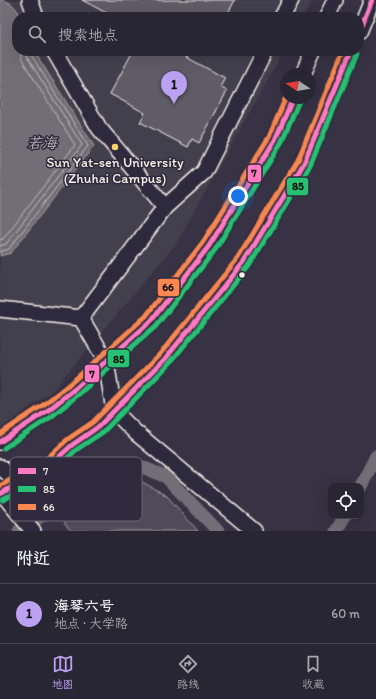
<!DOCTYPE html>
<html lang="zh">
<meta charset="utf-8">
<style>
:root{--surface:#292633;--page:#312e3b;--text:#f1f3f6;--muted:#a5a5ac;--line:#45434e;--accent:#bca0f2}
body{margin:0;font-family:Itim,"LXGW WenKai TC",sans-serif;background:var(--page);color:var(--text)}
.controls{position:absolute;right:12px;bottom:12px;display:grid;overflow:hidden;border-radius:8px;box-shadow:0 4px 16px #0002}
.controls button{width:36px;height:36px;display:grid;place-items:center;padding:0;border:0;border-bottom:1px solid var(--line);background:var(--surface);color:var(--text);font:20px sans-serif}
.compass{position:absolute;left:280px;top:68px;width:36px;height:36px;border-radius:50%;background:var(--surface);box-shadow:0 4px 16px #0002;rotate:282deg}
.you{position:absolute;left:238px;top:196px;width:14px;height:14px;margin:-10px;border:3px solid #fff;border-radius:50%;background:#1a73e8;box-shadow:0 0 0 6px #1a73e833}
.badge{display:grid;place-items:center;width:26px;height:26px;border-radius:50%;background:var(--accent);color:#111;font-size:13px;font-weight:700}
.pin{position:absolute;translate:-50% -33px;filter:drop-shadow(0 1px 2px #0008)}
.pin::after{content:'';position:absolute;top:21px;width:14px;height:12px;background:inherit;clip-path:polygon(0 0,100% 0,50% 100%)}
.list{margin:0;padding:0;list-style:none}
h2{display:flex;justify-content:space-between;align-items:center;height:52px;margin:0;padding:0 16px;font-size:17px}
h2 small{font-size:13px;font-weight:400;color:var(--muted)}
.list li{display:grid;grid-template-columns:26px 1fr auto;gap:12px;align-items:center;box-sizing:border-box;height:60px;padding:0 16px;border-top:1px solid var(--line)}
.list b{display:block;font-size:15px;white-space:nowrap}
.list p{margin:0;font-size:13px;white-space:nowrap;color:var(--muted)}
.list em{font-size:13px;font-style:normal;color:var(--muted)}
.icon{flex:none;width:22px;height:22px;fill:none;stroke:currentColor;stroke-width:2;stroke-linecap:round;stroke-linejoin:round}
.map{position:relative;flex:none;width:376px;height:531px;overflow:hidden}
.search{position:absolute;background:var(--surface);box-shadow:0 4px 16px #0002;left:12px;right:12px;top:12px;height:44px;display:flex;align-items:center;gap:10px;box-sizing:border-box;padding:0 14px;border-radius:16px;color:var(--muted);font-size:15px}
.sheet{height:112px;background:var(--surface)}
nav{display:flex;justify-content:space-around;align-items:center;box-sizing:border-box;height:56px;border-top:1px solid var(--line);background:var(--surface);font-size:11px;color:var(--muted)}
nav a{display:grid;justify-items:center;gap:2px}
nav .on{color:var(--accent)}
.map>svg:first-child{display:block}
</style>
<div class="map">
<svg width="376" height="531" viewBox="0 0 376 531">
<rect width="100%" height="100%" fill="#373244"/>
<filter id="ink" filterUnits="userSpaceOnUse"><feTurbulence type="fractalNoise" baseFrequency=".025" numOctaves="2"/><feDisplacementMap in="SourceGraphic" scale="8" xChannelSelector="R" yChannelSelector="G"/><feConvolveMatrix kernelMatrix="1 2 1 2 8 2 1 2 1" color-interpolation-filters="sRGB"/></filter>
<g filter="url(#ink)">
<!-- built -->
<path fill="#433f4e" d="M0,0H313L303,17H17V51H284L176,244L53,390L0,430Z"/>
<!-- green -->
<path fill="#504b59" stroke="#a29ea0" d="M139,480L167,496L198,531H71L64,523L118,484Z"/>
<!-- water -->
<path fill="#726e77" stroke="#a6a2a4" d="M0,0C10,0 17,8 21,17H17V51H34L94,146L11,253L0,256Z"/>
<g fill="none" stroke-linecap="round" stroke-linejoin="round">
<!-- shore -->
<path stroke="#c0bdbb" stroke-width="1" d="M0,240L3,239L75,145L22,60L20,51
M0,246L6,244L82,145L27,57L26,51
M0,252L9,249L88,146L31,55V51"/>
<!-- canal -->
<path stroke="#726e77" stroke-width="13" d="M361,486L376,456
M19,531L83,488L107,469L140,466L166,477L218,531
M336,531L345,516"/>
</g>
<!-- building -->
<path fill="#5f5c67" stroke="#f4f1e8" d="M82,0H235L226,17H114Z
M133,51H189L186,57L225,78L220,87L227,91L199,143L192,139L188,147L140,122L145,113L110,94Z"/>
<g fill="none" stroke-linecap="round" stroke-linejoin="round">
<defs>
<path id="minor" d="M30,0L36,17
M282,17L291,0
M327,17L335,0
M359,32L372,0
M54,51L99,128L165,207
M303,74L313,51
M0,309L81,318L106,361L114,411L135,432L254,531
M81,318L165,207L204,172L265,51
M0,442L47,411L76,388L151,321L209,246L275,140L293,98
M0,467L20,483
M2,493L33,531
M0,494L20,483L49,466L72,445L98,427L165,359L244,262L304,163L351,51"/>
</defs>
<!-- minor casing -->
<use href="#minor" stroke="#f4f1e8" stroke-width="18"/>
<!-- minor -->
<use href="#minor" stroke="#2f2a3d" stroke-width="15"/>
<defs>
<path id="bus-1" d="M359,32L372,0
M0,442L47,411L76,388L151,321L209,246L275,140L293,98
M0,494L49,466L72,445L98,427L165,359L244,262L304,163L351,51"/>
<path id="bus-2" d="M4,448L51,417L80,393L156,326L215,250L281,143L299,101
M3,500L53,472L76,450L103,432L170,363L249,266L310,166L357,54"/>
<path id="bus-3" d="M0,434L43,405L71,383L146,316L203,242L269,137L286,97
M0,486L45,460L68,439L93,422L160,354L238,258L298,160L343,51"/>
</defs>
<!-- bus-1 casing -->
<use href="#bus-1" stroke="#2f2a3d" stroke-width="8"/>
<!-- bus-2 casing -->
<use href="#bus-2" stroke="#2f2a3d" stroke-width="8"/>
<!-- bus-3 casing -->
<use href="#bus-3" stroke="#2f2a3d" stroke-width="8"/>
<!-- bus-1 -->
<use href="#bus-1" stroke="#fe7ac1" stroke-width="5"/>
<!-- bus-2 -->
<use href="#bus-2" stroke="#26c172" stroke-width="5"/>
<!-- bus-3 -->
<use href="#bus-3" stroke="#f88751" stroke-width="5"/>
</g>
</g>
<!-- markers -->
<circle fill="#ffd166" stroke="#2f2a3d" stroke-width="1.5" cx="115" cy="147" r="4"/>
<circle fill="#f4f1e8" stroke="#2f2a3d" stroke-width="1.5" cx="242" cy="275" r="3.5"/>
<g text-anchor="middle" stroke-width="3" stroke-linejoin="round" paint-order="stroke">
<!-- poi labels -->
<g font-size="14" fill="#f4f1e8" stroke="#2f2a3d">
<text x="115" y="167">Sun Yat-sen University<tspan x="115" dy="16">(Zhuhai Campus)</tspan></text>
</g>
<!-- water labels -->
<g font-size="15" font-style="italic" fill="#bab6b5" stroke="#2f2a3d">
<text x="42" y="148">若海</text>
</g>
</g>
<!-- legend -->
<rect x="10" y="457" width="132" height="64" rx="6" fill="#2f2a3d" stroke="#6a6670" stroke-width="1"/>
<rect x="18" y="468" width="18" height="6" fill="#fe7ac1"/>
<rect x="18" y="486" width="18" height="6" fill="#26c172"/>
<rect x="18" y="504" width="18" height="6" fill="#f88751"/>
<g font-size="11" fill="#f4f1e8">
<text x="43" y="475">7</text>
<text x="43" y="493">85</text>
<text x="43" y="511">66</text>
</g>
<g stroke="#2f2a3d" stroke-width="1.5">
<rect x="247" y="164" width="15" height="19" rx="4" fill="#fe7ac1"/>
<rect x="286" y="177" width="23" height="19" rx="4" fill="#26c172"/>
<rect x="157" y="278" width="23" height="19" rx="4" fill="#f88751"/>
<rect x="107" y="349" width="23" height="19" rx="4" fill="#26c172"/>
<rect x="84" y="364" width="16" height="19" rx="4" fill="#fe7ac1"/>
</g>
<g font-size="11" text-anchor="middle" font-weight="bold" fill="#111">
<text x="254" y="177">7</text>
<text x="298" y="190">85</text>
<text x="168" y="291">66</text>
<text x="119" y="363">85</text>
<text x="92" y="378">7</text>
</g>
</svg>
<div class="controls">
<button><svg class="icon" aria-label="locate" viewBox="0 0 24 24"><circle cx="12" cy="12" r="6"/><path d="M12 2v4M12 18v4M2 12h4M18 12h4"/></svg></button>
</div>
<svg class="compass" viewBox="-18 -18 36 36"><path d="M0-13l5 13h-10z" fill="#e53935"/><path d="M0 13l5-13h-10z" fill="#a5a5ac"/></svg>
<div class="you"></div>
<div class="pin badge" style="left:174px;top:104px">1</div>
<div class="search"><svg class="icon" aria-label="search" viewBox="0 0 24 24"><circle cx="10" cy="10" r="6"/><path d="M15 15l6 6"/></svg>搜索地点</div>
</div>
<section class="sheet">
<h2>附近<small></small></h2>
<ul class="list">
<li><span class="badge">1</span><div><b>海琴六号</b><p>地点 · 大学路</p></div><em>60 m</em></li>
</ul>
</section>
<nav>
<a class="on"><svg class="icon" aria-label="map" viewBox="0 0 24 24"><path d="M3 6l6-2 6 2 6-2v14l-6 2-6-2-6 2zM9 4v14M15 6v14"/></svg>地图</a>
<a><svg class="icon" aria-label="directions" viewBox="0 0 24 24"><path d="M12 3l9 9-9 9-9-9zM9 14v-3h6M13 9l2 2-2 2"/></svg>路线</a>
<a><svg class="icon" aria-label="saved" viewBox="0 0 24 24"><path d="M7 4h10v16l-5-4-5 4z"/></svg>收藏</a>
</nav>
